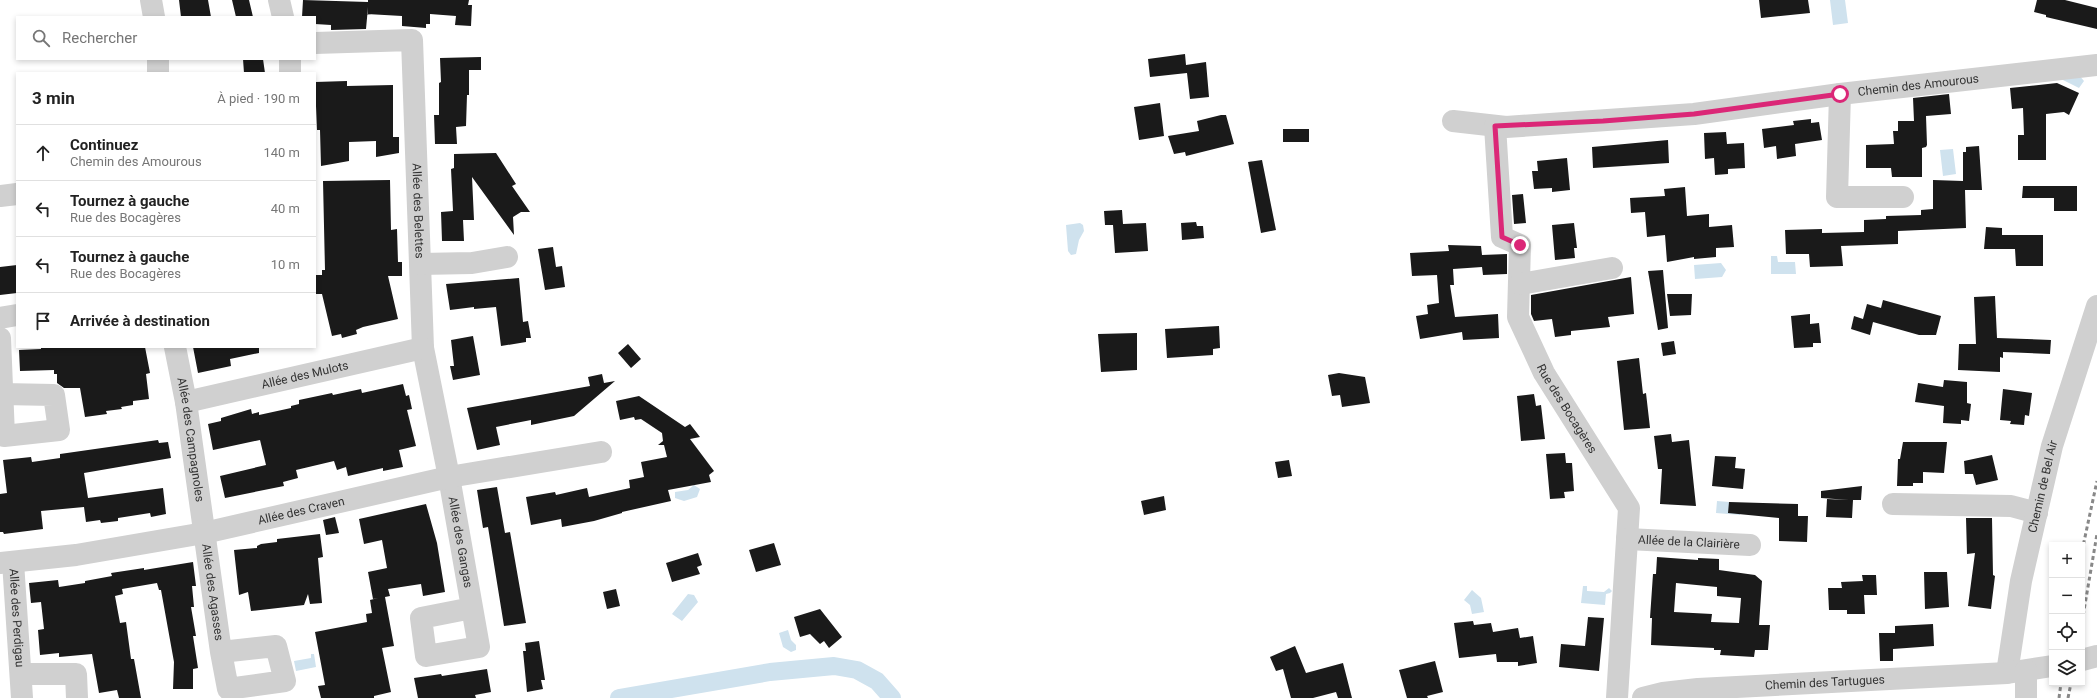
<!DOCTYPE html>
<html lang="fr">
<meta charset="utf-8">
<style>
:root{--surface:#fff;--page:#f2f2f2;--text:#222;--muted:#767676;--line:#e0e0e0}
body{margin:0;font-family:Roboto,sans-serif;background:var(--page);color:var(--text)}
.controls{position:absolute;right:12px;bottom:12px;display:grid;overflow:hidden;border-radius:0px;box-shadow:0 2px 6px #0003}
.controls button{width:36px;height:36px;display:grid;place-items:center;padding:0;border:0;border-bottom:1px solid var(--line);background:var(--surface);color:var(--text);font:20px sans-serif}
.stop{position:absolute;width:12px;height:12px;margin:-9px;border:3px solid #db2777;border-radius:50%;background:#fff}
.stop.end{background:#db2777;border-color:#fff;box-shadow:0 1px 4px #0008}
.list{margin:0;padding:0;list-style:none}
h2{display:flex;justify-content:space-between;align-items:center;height:52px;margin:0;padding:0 16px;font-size:17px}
h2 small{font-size:13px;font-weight:400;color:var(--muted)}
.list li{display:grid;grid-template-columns:26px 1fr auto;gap:12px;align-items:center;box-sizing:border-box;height:56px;padding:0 16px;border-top:1px solid var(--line)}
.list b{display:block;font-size:15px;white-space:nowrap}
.list p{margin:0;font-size:13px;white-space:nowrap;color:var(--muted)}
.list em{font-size:13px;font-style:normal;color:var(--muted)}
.icon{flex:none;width:22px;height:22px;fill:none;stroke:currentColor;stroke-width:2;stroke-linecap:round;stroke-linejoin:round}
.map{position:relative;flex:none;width:2097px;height:698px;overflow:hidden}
.search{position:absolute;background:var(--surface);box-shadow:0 2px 6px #0003;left:16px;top:16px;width:300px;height:44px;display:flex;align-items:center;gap:10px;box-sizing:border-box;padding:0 14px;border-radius:0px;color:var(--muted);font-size:15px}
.panel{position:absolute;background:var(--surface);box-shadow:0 2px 6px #0003;left:16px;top:72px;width:300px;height:276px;border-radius:0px}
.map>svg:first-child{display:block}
</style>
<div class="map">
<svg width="2097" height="698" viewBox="0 0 2097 698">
<rect width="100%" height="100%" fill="#fff"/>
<!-- water -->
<path fill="#cfe2ee" d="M1830,0H1845L1848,23L1833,25Z
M2079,75L2084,81L2079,88L2061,79Z
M1953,149L1956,174L1943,176L1940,150Z
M1080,223L1083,225L1084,231L1079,240L1076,254L1071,255L1068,251L1066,225Z
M1771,256H1777L1778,262H1795L1796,274H1771Z
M1721,263L1726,270L1722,277L1695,279L1694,265Z
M694,485L700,489L697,497L684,501L675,498V492L688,490Z
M1717,501L1741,503L1740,515L1716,513Z
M1583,586H1587V591L1604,592L1609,588L1612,591L1610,593L1606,594L1605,605L1581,603Z
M1472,590L1481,598L1484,612L1472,614L1470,605L1464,600Z
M688,594L694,595L698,602L682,621L672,614Z
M788,630L791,640L796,645V650L791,652L783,647L779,633Z
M311,654H314L316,667L296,671L294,661L311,658Z"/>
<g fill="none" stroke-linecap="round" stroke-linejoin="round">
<!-- canal -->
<path stroke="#cfe2ee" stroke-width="18" d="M619,698L770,672L834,666L857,670L877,681L892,698"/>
</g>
<!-- building -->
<path fill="#1a1a1a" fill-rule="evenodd" d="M179,0H208L211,17H181Z
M232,0H249L253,17H236Z
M303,0L368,2V0H469L468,5H472L471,26L455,25L456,16L430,14V24H426V28L402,26V16L367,14L368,7L366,29L331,30V25L315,24V17H302Z
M1759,0H1808L1810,13L1761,18Z
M2037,0H2065L2097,8V29L2046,17V15L2034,12Z
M1185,54L1186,65L1206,62L1209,97L1190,99L1187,73L1150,77L1148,59Z
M481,57V70H469V95H467L466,126L456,127L457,144H435L434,115H439V83L441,82L440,58Z
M243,59H263L265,73H244Z
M347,81V86L393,85V137H399V153L376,157V141L349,142V161L321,166L320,130H317L315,82Z
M2057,83L2079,93L2069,115L2064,112L2046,114V160H2018V135H2024L2023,108L2012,109L2010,88Z
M1949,94L1951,114L1926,116L1927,145L1926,147L1922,148V177H1892L1891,168H1866V145L1894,144L1893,131H1898V121H1914L1913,98Z
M1160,103L1164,136L1139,140L1134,107Z
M1221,115H1226L1234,144L1186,156L1185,152L1174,154L1168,136L1199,131L1197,121Z
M1811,119V123L1819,122L1822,140L1795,144L1796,156L1777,159L1776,146L1764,148L1762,129L1794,125L1793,121Z
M1283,129H1309V142H1283Z
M1726,132L1727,144L1744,143L1745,168L1728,169V174L1715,175L1714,158L1705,159L1704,133Z
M1668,140L1669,163L1593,168L1592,147Z
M1979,146L1982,190H1965L1966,228L1898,231V244L1841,246L1843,266L1810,267L1809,254H1786L1785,230L1822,229V233L1864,232V220L1886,219V216L1921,215V210L1933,209V180L1963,181V152H1966V147Z
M496,153L516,184L512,186L530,212H521L513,217L514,235L472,177L474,220H463L464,241H442L441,212L453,211L451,169L454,168V154Z
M1567,158L1570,190L1552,192V188L1534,189L1532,171H1538L1537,161Z
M1262,160L1276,230L1261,233L1248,162Z
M390,180L391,230L397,229L398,262H402V276H388L398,319L363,327L356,330L357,334L342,338L341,334L332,336L322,294H315V275H322V270H325L323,181Z
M2023,186H2077V211H2054V198H2022Z
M1685,187L1687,216L1709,214V227L1732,225L1734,247L1716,248V257L1694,259V257L1667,262L1665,235L1647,237L1645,212L1631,213L1630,198L1665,196L1664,189Z
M1523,194L1526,223L1514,224L1512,195Z
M1122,210L1123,224L1146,223L1148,251L1115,253L1113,225H1105L1104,211Z
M1196,222L1197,226H1203L1204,238L1182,240L1181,223Z
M1574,223L1577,248H1574L1575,258L1555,260L1552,225Z
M1986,227L2002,228V235H2043V266H2016L2015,249H1984Z
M1448,245L1481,246L1482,255L1507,254V274L1483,275L1482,267L1453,269L1454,285H1450L1455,317L1498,314L1499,338L1463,340L1462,332L1420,339L1416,316L1428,314L1427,305L1439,303L1437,275L1412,276L1410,253L1449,251Z
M553,247L556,267L562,266L565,287L545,290L538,249Z
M17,265V293L0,295V267Z
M1663,270L1668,328L1658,330L1648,271Z
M1631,277L1634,314L1608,317L1610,327L1571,331V335L1555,337L1552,319L1534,321L1531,314V295Z
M519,278L523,322L528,321L531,338H526V342L501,346L496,307L474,309V307L450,310L446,284Z
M1667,294H1692L1691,315L1670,316Z
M1995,296L1997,338L2051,340L2050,354L2003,352V358L2000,357V372L1958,370L1959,344H1976L1974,297Z
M1883,300L1941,316L1936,335H1919L1873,322L1870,335L1851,329L1854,316L1863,319L1867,304L1881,308Z
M1810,314V324L1819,323L1821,343H1813V347L1794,348L1791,316Z
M1219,326L1220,348L1213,349V355L1167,358L1165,329Z
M1137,333V370L1101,372L1098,334Z
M473,336L480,375L453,380L450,366H454L451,340Z
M1674,341L1676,354L1663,356L1661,343Z
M628,344L641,359L631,368L618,353Z
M41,347H145L150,373L146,374L149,399L133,401V405L121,407L122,409L106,411L107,414L85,417L80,388H64L57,383V374H54V370L20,371L19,350L41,349Z
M193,347H259V353L230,359L231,366L198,373Z
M1639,358L1643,394L1646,393L1650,428L1624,430L1617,361Z
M1339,373L1365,377L1370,403L1342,407L1340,395L1332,396L1328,375Z
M602,374L604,383L615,381L574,416L531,425V420L496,427L500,445L477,450L467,408L590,386L588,377Z
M1944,380L1967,382V403L1971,404L1969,421L1961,420V424L1943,423L1944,406L1915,402L1918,383L1943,387Z
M403,384L406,396L409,395L412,409L407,410L416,446L399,450L403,467L383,471V468L348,476L346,467L337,470L334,461L296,470L298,478L283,482L284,486L225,498L220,476L266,465L260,440L213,450L208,424L221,421V418L251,409L252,414L259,412V415L291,408V406L299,404V400L332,393L333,395L361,389L362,393Z
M2003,389L2032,393L2029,416L2025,415L2024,425L2010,424L2011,421L2000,420Z
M1534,394L1536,406L1541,405L1545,439L1521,441L1517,396Z
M639,396L685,427L690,424L700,437L690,439L714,471L709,475L711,482L668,490L671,501L622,512V513L594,521L562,527L561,519L531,525L526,497L555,492L556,495L587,488L589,497L630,488L629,480L644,477L641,462L667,457L664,445H658L663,441L662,433L641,419L635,420L634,417L620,420L616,401Z
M1671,434L1672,442L1689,440L1696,506L1660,504L1662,469H1658L1654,436Z
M158,440L159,443L168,442L171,458L84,473L88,498L163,488L166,514L151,517L150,513L118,518V521L101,523L100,520L86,522L84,507L41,511L43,529L4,534L3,532H0V494L7,493L3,460L31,457L32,462L60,458V454Z
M1903,442H1947L1944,473L1923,472V483H1913V486H1897L1898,459H1900Z
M1565,453L1566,463H1572L1574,491L1564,492L1565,498L1550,499L1546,454Z
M1992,455L1998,480L1976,485L1973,474H1965L1964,461Z
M1715,456L1736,457L1735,468L1745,469L1743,489L1712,486Z
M1289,460L1292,476L1278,478L1275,462Z
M1862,486L1861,500H1853L1852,518L1826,517L1827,499L1849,500L1821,498V491Z
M497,487L505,533L510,532L526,623L504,626L488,527L483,528L477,490Z
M1164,496L1166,510L1144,515L1141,501Z
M1729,502L1798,504V516H1808L1807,542L1779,541V518L1728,513Z
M426,504L437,543L445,592L423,596L421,584L388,589L390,596L385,597L394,646L382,648L391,692L374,696V698H321L318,686L325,685L315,632L367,622L366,614L372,613L370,600L378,598L373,599L368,572L387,568L382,540L364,544L359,519Z
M335,517L339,533L326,535L323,520Z
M1966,518H1992L1993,575L1995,576L1991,609L1968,606L1975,553L1967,554Z
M320,534L323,557L318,558L322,603L310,604L308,594L304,605L251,611L248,592L239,595L234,550L257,548V546L261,544L277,542V539Z
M774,543L781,565L756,572L749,550Z
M698,553L702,565L697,567L700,574L672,582L666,563Z
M1657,557L1698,560V558L1719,559V570L1755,575L1762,581L1759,625H1770L1768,650H1755L1754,657L1720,655L1721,650H1714V648L1651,645L1652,618H1650L1653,574H1656ZM1676,583L1717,587V596L1741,598L1739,623L1711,622L1712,614L1674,612Z
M193,562L196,586H192L194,607H191L196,636H193L198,668L193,669V689H173L174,662L161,590H159L157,583L122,589L123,594L115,596L120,623L126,622L131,659H134L141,698H119L117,690L99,693L92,654L59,657V653L40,655L38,630L44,629L41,602L31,603L29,583L58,580L59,587L85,583V581L112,576L111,573L144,568V570Z
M1924,572H1947L1949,607L1925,609Z
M1862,575H1876L1877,595H1864L1865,614H1847V610H1829L1828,588H1842L1841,582L1863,581Z
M616,589L620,606L607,609L603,592Z
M820,609L842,637L829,648L824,641L820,644L810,634L800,637L794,617Z
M1588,617L1604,618L1599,671L1559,667L1561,644L1585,646Z
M1473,621L1474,625L1491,623L1493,632L1518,628L1520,638L1533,636L1537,663L1518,666V662H1497L1496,654L1459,658L1454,623Z
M1933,624L1934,646L1893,649V661H1880L1879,633H1895V626Z
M539,641L545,680H541L543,689L527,692L523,651H526L525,643Z
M1295,646L1306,673L1343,663L1352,698H1338L1336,692L1313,698H1291L1283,669L1276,671L1270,657Z
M1435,661L1443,692L1427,696L1428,698H1407L1399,670Z
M487,669L491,692L475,695L476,698H418L414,678L441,674L442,676Z"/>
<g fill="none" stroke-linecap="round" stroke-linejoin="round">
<!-- minor -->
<g stroke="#d0d0d0" stroke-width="22">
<path d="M151,0L154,17"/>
<path d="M279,0L283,17"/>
<path id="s1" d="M315,43L412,40L423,348L449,477L479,647L426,656L421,618L472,608"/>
<path d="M158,59V73"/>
<path d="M290,59V73"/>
<path d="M1840,94L1837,197H1903"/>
<path id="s2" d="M1453,121L1506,127L1694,114L1840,94L2097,65"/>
<path id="s3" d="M1495,126L1502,237L1520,245L1518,317L1544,373L1629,508L1617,698"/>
<path d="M0,196L17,194"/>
<path d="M420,264L472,263L507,257"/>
<path d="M1520,284L1612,268"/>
<path d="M0,318L17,315"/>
<path d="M0,338L4,436L59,430L54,395L2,394"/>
<path id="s4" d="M175,347L186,402L221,652L228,689L285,681L276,646L221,652"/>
<path id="s5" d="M186,402L423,348"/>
<path d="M1893,504L2011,506L2037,513"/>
<path id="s6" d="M1627,539L1750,545"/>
<path id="s7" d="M13,562L22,698"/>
<path id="s8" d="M0,563L76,555L204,533L449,477L601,452"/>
<path d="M2082,660L2097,656"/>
<path id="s9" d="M2007,673L2021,581L2052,446L2097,306"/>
<path d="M21,674H76L77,698"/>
<path id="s10" d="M1643,698L1663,693L1698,689L2007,673L2052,666"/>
<path d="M2026,698V671"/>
</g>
<!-- rail -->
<path stroke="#888" stroke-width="3" stroke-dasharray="4 3" stroke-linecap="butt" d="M2082,551L2097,481
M2082,622L2097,534
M2059,698L2061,683
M2068,698L2071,683"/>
</g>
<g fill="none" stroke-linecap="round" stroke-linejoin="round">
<!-- route -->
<path stroke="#db2777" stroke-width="5" d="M1520,245L1502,237L1495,126L1603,121L1694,114L1840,94"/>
</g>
<g text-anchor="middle" stroke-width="4" stroke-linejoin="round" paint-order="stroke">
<!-- street labels -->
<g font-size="12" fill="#333" stroke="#fff">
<text dy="4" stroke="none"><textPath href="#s2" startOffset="468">Chemin des Amourous</textPath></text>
<text dy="4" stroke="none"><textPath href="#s1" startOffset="268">Allée des Belettes</textPath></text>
<text dy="4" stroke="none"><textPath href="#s5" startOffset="122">Allée des Mulots</textPath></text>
<text dy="4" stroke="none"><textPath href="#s3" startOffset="307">Rue des Bocagères</textPath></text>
<text dy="4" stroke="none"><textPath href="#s4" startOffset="94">Allée des Campagnoles</textPath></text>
<text dy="4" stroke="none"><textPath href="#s9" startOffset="190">Chemin de Bel Air</textPath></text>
<text dy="4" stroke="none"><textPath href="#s8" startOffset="306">Allée des Craven</textPath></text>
<text dy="4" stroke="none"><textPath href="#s1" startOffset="603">Allée des Gangas</textPath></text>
<text dy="4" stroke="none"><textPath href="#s6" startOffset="62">Allée de la Clairière</textPath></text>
<text dy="4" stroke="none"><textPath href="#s4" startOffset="248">Allée des Agasses</textPath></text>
<text dy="4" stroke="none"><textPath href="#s7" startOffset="56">Allée des Perdigau</textPath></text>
<text dy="4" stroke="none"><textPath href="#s10" startOffset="183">Chemin des Tartugues</textPath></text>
</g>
</g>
</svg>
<div class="controls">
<button>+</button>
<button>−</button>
<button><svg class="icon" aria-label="locate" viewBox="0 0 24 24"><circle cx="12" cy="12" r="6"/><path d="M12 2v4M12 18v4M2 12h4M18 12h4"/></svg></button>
<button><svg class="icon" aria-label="layers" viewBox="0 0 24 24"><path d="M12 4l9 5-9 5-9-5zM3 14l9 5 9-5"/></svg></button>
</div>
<div class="stop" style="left:1840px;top:94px"></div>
<div class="stop end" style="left:1520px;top:245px"></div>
<div class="search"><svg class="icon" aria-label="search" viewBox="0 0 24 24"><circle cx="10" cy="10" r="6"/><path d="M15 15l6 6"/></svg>Rechercher</div>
<section class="panel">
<h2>3 min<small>À pied · 190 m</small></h2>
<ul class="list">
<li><svg class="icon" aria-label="ahead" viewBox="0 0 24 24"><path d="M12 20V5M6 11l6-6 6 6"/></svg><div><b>Continuez</b><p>Chemin des Amourous</p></div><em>140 m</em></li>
<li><svg class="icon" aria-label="left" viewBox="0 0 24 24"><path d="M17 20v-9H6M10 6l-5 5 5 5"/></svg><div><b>Tournez à gauche</b><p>Rue des Bocagères</p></div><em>40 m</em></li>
<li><svg class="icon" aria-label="left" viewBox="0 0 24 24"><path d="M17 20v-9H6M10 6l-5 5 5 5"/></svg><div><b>Tournez à gauche</b><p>Rue des Bocagères</p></div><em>10 m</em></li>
<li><svg class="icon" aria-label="arrive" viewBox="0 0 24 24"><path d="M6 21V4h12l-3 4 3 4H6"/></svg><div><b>Arrivée à destination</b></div></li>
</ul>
</section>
</div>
